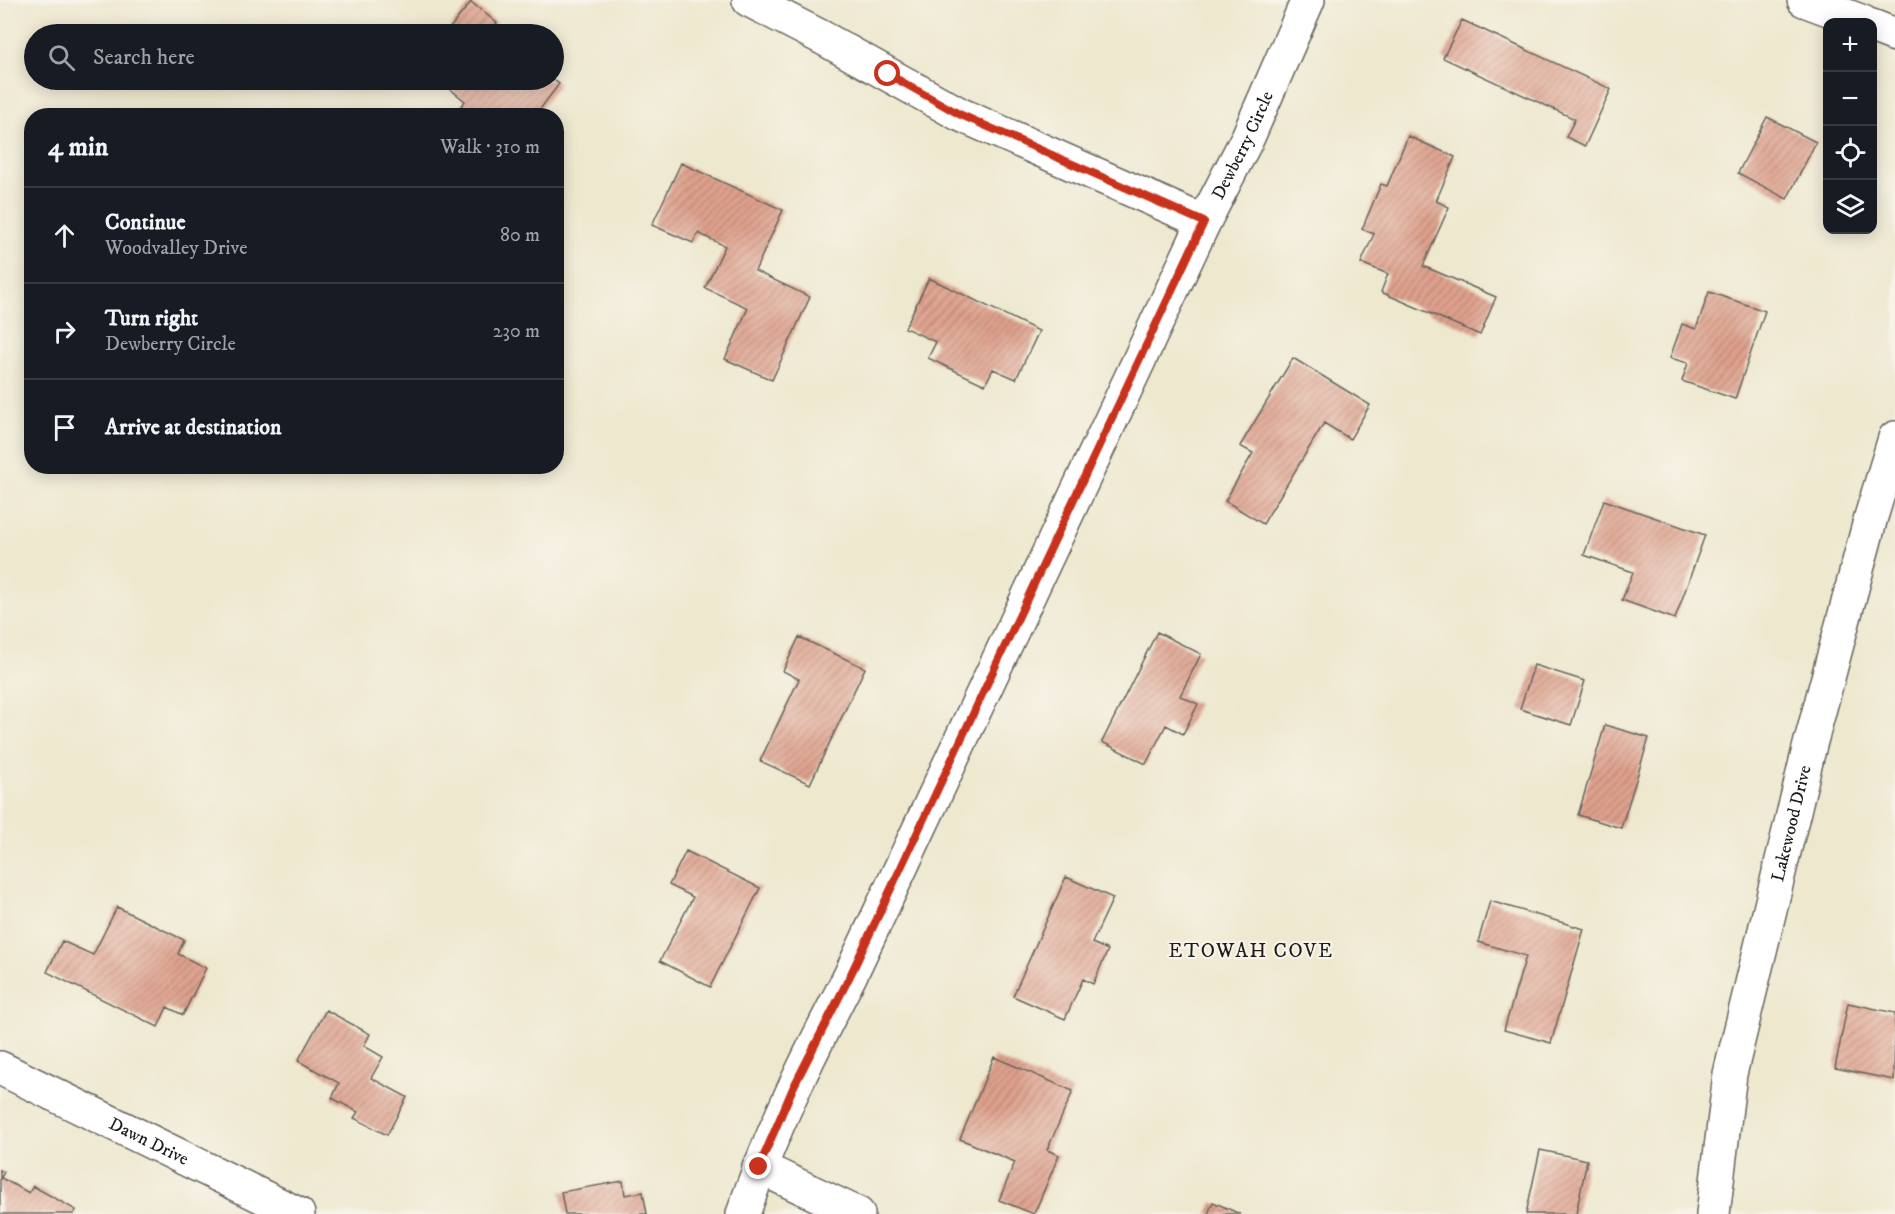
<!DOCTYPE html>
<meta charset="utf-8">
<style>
:root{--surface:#171b24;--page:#20242c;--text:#f1f3f6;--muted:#9ea1a6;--line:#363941}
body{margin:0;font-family:"IM FELL DW Pica",serif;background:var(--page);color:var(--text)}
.controls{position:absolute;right:18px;top:18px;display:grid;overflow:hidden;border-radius:12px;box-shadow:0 3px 15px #0003}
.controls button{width:54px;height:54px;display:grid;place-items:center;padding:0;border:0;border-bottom:2px solid var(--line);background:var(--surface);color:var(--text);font:30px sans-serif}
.stop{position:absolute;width:18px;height:18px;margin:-14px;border:4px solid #c8321e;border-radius:50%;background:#fff}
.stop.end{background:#c8321e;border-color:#fff;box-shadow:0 2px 6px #0008}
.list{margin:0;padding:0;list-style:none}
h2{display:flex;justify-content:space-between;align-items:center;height:78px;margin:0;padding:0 24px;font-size:26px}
h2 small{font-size:20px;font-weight:400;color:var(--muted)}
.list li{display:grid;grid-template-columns:39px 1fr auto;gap:18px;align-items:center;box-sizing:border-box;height:96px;padding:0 24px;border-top:2px solid var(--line)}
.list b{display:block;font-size:22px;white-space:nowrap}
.list p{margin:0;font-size:20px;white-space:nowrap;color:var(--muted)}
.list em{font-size:20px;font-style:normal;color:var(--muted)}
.icon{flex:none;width:33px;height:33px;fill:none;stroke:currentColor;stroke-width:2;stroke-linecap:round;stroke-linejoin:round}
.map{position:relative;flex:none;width:1895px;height:1214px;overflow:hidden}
.search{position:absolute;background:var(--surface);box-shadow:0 3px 15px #0003;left:24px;top:24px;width:540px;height:66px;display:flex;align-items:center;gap:15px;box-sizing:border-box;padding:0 21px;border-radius:33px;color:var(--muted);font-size:22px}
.panel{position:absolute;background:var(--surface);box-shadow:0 3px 15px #0003;left:24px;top:108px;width:540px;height:366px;border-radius:24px}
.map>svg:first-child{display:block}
</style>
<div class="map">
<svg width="1895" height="1214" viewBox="0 0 1895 1214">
<defs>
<pattern id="building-hatch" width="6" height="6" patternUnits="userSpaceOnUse" patternTransform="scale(1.5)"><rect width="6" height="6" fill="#dfa18d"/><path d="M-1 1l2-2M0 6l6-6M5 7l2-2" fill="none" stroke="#b48272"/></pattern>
</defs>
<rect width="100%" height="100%" fill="#f7f3e8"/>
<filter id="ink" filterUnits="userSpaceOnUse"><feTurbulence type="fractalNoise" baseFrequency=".0167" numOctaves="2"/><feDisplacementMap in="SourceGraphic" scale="12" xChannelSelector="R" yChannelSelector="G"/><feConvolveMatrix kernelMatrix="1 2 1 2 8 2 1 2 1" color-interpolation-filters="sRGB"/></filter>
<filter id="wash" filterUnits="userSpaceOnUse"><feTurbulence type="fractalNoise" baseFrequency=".008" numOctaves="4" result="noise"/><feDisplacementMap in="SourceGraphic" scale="24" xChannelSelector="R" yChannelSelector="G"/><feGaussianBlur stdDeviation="1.35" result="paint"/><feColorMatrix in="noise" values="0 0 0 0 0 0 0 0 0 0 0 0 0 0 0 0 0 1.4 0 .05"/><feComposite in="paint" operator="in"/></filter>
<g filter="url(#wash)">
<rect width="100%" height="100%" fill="#eee8cf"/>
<g id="blocks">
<!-- building -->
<path fill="url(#building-hatch)" d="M471,2L497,23L488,34H445Z
M1462,20L1611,89L1585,146L1566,137L1575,119L1443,58Z
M439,80H554L559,84L535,116H453L465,101Z
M1767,117L1816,142L1787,199L1738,173Z
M1408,136L1455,157L1436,201L1449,207L1423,266L1496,297L1480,335L1381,292L1388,274L1361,263L1374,234L1362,229L1381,184L1387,186Z
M681,163L783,210L755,271L810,297L772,380L725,359L748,308L705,288L725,246L698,233L693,243L652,225Z
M929,278L1039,331L1016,379L993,369L985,385L928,358L936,342L905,328Z
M1709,292L1765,311L1735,399L1682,381L1688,363L1670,358L1682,324L1696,329Z
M1293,358L1370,405L1350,439L1324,423L1263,524L1225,501L1253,453L1240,446Z
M1604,500L1705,535L1675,619L1622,600L1633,572L1584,555Z
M1157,632L1201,654L1180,696L1198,704L1183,734L1166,725L1146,764L1102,742Z
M799,637L865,668L810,784L760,761L799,679L783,671Z
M1534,665L1585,681L1571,725L1520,709Z
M1605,725L1649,738L1621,828L1578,815Z
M686,851L760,888L710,987L660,961L693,897L669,885Z
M1066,877L1113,898L1092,943L1108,950L1093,984L1083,979L1065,1019L1013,996Z
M1490,901L1584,929L1551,1043L1504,1030L1526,956L1478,942Z
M117,907L184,940L178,954L206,968L183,1015L167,1007L158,1027L47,972L62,941L93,955Z
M1848,1003L1895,1013L1894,1080L1835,1068Z
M326,1010L370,1034L364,1046L383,1057L371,1078L407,1097L387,1135L354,1118L358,1112L332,1098L339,1083L298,1061Z
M994,1057L1073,1091L1047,1150L1059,1155L1034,1214L999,1200L1015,1162L960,1139Z
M1540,1150L1587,1160L1576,1214H1526Z
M0,1170L4,1172L1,1178L29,1193L33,1186L76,1210L74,1214H0Z
M623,1181L625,1195L643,1192L647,1214H565L561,1192Z
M1213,1202L1240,1214H1208Z"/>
</g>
</g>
<g filter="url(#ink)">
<use href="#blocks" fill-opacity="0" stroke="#66635b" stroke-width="1.5"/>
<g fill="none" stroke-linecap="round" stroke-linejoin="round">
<defs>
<g id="minor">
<path d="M749,0L823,38L959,114L1204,222"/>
<path d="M1804,0L1863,22"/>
<path d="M1872,26L1895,35"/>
<path id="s1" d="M0,1068L298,1214"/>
<path d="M759,1167L858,1214"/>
<path id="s2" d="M743,1214C772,1129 809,1055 850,976L1204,222L1248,137L1308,0"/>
<path id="s3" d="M1713,1214L1730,1074L1810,745L1871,517L1895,438"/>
</g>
</defs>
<!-- minor casing -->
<use href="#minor" stroke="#66635b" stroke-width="36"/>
<!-- minor -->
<use href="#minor" stroke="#fff" stroke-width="33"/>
</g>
</g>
<g fill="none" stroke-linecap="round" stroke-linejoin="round" filter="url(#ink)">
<!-- route -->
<path stroke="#c8321e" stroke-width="8" d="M759,1167L793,1088L850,976L1204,222L959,114L888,74"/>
</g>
<g text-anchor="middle" stroke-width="4.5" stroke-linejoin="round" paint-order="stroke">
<!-- street labels -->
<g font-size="18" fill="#1c1c1c" stroke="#f7f3e8">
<text dy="6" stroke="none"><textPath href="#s2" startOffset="1180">Dewberry Circle</textPath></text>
<text dy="6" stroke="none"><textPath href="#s3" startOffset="399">Lakewood Drive</textPath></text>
<text dy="6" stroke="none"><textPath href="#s1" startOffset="166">Dawn Drive</textPath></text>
</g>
<!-- neighbourhood labels -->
<g font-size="20" letter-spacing="1.5" fill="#1c1c1c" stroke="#f7f3e8">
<text x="1251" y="957">ETOWAH COVE</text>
</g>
</g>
</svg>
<div class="controls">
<button>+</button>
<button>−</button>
<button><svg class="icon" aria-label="locate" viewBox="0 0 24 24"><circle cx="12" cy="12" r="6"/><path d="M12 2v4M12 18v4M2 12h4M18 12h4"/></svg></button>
<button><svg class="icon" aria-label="layers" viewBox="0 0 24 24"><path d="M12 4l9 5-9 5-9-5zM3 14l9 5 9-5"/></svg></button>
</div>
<div class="stop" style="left:888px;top:74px"></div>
<div class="stop end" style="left:759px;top:1167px"></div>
<div class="search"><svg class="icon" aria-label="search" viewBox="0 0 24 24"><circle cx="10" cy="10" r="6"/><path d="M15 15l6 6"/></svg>Search here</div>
<section class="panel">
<h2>4 min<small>Walk · 310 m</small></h2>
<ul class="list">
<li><svg class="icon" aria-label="ahead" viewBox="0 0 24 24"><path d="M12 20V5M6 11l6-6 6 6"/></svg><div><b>Continue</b><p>Woodvalley Drive</p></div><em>80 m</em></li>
<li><svg class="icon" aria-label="right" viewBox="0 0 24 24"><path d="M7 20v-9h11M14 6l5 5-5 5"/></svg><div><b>Turn right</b><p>Dewberry Circle</p></div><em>230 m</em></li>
<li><svg class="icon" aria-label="arrive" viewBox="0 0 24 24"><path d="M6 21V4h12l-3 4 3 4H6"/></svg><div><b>Arrive at destination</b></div></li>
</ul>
</section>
</div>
